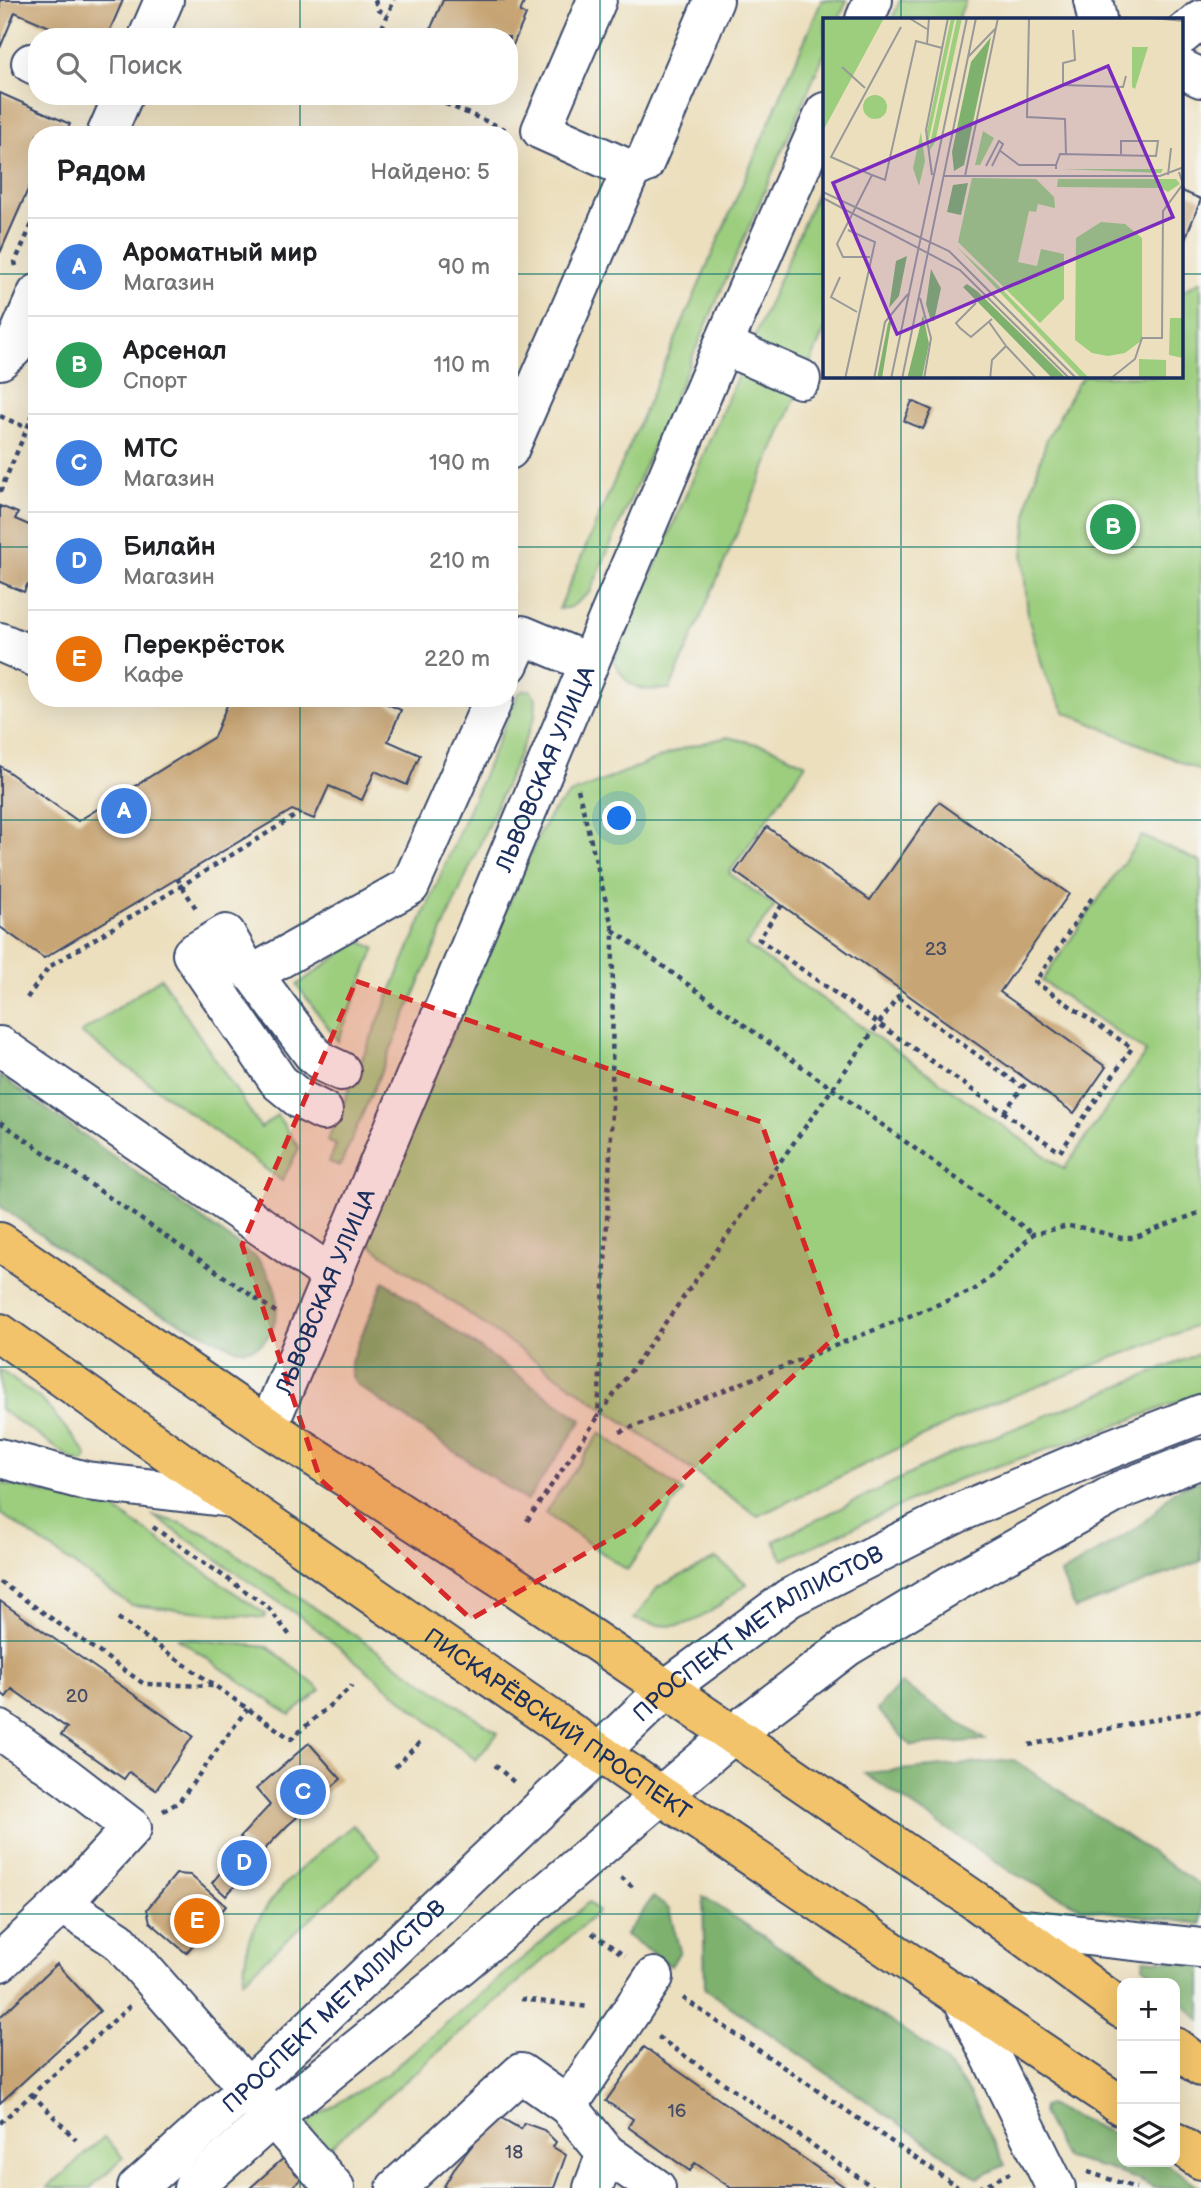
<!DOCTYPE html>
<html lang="ru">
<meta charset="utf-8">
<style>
:root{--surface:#fff;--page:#f6f6f6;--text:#202124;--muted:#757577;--line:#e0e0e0;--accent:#1f6fb2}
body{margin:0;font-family:"Balsamiq Sans",sans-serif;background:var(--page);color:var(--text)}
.controls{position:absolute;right:21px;bottom:21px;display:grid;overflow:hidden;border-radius:14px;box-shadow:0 7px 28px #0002}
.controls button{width:63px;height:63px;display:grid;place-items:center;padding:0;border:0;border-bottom:2px solid var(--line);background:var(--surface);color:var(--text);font:35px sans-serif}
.you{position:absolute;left:620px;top:819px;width:24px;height:24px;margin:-18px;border:5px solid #fff;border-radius:50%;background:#1a73e8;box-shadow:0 0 0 10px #1a73e833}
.badge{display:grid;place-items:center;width:46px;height:46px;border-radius:50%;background:var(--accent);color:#fff;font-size:23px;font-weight:700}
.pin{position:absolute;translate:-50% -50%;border:4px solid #fff;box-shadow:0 2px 7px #0006}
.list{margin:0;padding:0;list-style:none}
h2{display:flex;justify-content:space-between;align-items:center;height:91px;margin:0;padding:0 28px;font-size:30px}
h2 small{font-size:23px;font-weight:400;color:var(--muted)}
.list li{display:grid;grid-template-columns:46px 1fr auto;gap:21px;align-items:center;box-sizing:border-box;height:98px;padding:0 28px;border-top:2px solid var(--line)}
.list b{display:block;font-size:26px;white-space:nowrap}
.list p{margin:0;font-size:23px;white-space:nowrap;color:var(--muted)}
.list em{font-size:23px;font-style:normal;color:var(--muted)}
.icon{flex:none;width:38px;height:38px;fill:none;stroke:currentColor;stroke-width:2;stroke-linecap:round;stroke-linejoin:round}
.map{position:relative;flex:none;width:1201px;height:2188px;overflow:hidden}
.search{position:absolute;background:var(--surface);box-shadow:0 7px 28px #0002;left:28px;top:28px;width:490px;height:77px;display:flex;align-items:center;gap:18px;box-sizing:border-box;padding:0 24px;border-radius:28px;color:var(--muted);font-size:26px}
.panel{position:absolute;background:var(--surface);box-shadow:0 7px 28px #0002;left:28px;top:126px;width:490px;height:581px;border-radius:28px}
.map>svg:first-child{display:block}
</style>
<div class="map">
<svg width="1201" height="2188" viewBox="0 0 1201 2188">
<rect width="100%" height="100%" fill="#f6f6f2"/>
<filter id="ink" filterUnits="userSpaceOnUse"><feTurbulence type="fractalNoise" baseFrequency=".0143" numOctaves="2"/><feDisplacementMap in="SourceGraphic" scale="14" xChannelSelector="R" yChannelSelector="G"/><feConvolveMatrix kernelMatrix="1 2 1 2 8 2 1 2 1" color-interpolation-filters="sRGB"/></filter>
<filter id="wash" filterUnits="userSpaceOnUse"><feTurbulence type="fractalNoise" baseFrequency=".00686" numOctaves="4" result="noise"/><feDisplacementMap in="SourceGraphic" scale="28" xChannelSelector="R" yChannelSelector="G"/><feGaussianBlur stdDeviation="1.57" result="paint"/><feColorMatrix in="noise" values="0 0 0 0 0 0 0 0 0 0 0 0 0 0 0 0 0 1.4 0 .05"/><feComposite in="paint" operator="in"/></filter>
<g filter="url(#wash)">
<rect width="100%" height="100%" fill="#ecdfbe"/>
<!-- green -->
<path fill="#9cce7e" stroke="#5c7e6e" stroke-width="2" d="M822,0H847L839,19H825V52L590,592L571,607L559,609Z
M900,0H966L958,19H892Z
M825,174V329L670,689C638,690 629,691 614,661Z
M1201,281V771L1065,712L1045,675L1028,617L1023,557L1029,497L1047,439L1076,386L1084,376H1182V291Z
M524,690H530L536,698L535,717L340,1166L329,1162L336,1145L327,1141L518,694Z
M727,737L770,747L806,764L729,873L775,906L746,945L1064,1169L1146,1052L1042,981L1142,836L1201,862V1324L984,1407L758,1516L363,1240L540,832L553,811L570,794L684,748Z
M359,941L375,948L338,1041L297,985Z
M161,978L261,1128L277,1115L299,1148L282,1181L81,1033Z
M1201,1353V1393L1107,1429L956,1480L783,1560L774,1541L944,1457Z
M0,1370L43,1401L83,1449L87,1456L84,1462L75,1461L0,1409Z
M600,1433L683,1491L627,1570L545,1513Z
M0,1483L113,1508L265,1614L264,1618L131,1605L0,1513Z
M152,1515L180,1523L208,1535L498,1733L476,1760L308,1622Z
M716,1558L747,1584C704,1615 690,1638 634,1619L658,1587Z
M177,1638L268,1647L321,1690L290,1715Z
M353,1825L380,1855L243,1980C245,1968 245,1953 249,1942C265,1892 314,1857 353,1825Z
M589,1902L598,1912L328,2149L305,2123L388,2073Z
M104,2137L123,2158L90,2188H47Z"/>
<!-- forest -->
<path fill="#7db16d" stroke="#4c7066" stroke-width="2" d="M0,1076L257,1258C265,1269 273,1279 276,1293C281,1321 268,1356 234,1348L133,1300L0,1206Z
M384,1281L582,1420L527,1501L357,1385L351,1374V1361Z
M1201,1480V1561L1075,1609L1061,1574L1137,1528L1155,1512L1173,1491Z
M901,1683L985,1740L911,1746L877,1710Z
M1014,1760L1201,1886V1924L1082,1908L1011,1872L864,1773Z
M703,1896L930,2048C970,2081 982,2120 1005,2165L978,2178L705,1989Z
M653,1897L669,1909L680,1951L671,1966L626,1935Z
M1144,1959L1201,1964V2021L1175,1996V1983H1161L1143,1966Z
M1048,2105L1122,2138V2162H1164L1201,2188H1154L1139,2180L1109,2169L1065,2158L1042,2113L1043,2107Z"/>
<g id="blocks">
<!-- building -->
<path fill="#c8a575" d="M0,0H123L107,37H73L15,12L0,48Z
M443,0H525L520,12L526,15L509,54V37H434L436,30L431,28Z
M0,93L70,124L65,135H37V179L33,178L0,253Z
M1182,191L1201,199L1182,247Z
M912,401L932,410L923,429L904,421Z
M0,506L18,513L15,519L31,526L34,520L37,521V589L27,585L24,592L0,582Z
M230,698H374L401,710L388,741L420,755L407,785L375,771L362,800L329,786L314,819L292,810L44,958L0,927V766L78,821L214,737Z
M939,802L1069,894L1000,992L1106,1067L1074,1113L735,872L767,827L870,900Z
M0,1601L193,1736L156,1790L129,1772L124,1779L61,1735L67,1728L12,1689L6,1697L0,1692Z
M309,1743L341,1779L287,1826L259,1855L240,1837L270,1805L256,1789Z
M228,1863L243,1876L226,1896L212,1883Z
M176,1874L190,1875L226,1906L186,1953L150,1922L147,1909Z
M57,1964L100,2011L0,2103V2017Z
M644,2047L846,2188H731L695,2163L690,2171L628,2127L633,2119L606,2101Z
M496,2115L521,2129L524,2123L544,2130L556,2142L553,2147L566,2155L554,2188H443L456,2166Z
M286,2156L304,2177L292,2188H250Z"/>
</g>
</g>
<g filter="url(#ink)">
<use href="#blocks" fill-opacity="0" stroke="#3a496c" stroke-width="2"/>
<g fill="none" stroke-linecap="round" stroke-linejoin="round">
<defs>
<g id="minor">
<path d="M597,0L541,130L631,170"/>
<path d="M1093,0L1097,19"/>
<path d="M865,19L873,0"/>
<path d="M1182,35L1201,19"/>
<path d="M148,37L164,0"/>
<path d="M31,63L37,66"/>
<path d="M1182,69L1201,78"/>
<path d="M106,135L123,96"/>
<path d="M723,345L801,379"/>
<path d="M0,360L13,349L37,294"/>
<path d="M509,450L631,170L644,164L714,0"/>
<path d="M0,642L37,658"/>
<path d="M509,664L522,635L589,663"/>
<path d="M253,974L410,886L494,698"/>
<path d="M0,1046L333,1276"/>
<path d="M323,1111L301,1100L279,1082L192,954L226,934L244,966L253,974L312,1053L324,1063L341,1071"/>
<path id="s1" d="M268,1427L723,345L825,112"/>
<path d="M0,1458L86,1481L232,1498"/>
<path d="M0,1730L66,1777L132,1828L62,1904"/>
<path d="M1014,1928L1201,1948"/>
<path d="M0,1962L62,1904L118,1940L335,2188"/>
<path d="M961,1996L1056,2188"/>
<path d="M568,2106L654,1977"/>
<path id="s2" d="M137,2188L247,2089L666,1689L789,1598L956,1514L1110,1449L1201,1414"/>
<path d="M193,2188L272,2118L460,1966L732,1735L847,1647L952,1584L1121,1490L1201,1459"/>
<path d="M396,2188L521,2073L568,2106L606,2153L656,2188"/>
<path d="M593,2188L606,2153"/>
</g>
<g id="major">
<path d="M0,1242L268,1427L517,1588L666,1689L977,1902L1122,2009"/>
<path id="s3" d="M0,1333L232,1498L662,1796L1122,2106"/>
<path d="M1175,2047L1201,2067"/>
<path d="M1175,2142L1201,2160"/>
</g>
</defs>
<!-- minor casing -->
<use href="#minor" stroke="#3a496c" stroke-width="42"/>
<!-- major casing -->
<use href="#major" stroke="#3a496c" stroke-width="42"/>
<!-- path -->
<path stroke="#3a496c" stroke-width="4.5" stroke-dasharray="5 5" stroke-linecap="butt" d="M375,0L378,10L388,14
M378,37L394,0
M427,96L507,130
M16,266L15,262L37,213
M0,416L27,428
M0,492L37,405
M578,789L613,930L612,1111L598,1417
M177,878L197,910
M782,905L759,939L1060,1152L1132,1048L1035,982L1094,895
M613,930L1033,1234
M27,998L49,967L300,813
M898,998L1022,1087
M1004,1112L1028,1080
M0,1122L277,1313
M620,1432L974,1290L994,1274L1033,1234L1068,1226L1085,1228L1121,1238H1133L1201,1212
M527,1521L598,1417L902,991
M153,1527L268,1607L291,1637
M0,1582L144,1684L214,1686
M118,1618L291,1739L352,1686
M1029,1745L1201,1710
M495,1765L515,1783
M395,1767L420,1742
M163,1811L179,1802L247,1709
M621,1877L636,1890
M592,1933L625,1956
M683,1998L959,2188
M521,1999L590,2007
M658,2037L874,2188
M32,2094L76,2140
M0,2123L130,2006
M1088,2172L1136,2188
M979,2188L1010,2173"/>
<!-- minor -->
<use href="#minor" stroke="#fff" stroke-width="38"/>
<!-- major -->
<use href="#major" stroke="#f2c36a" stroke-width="38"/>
</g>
</g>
<!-- marked area -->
<path fill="#d62828" fill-opacity="0.2" stroke="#d62828" stroke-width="5" stroke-dasharray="14 9" stroke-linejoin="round" d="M356,981L761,1122L837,1335L633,1526L471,1619L320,1479L242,1245Z"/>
<!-- grid -->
<path fill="none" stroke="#0f766e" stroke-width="2" stroke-opacity="0.55" d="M300,0V37M600,0V2188M901,0V19M300,96V135M0,274H37M509,274H825M1182,274H1201M901,376V2188M0,547H37M509,547H1201M300,698V2188M0,820H1201M0,1094H1201M0,1367H1201M0,1641H1201M0,1914H1201"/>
<g text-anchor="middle" stroke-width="6" stroke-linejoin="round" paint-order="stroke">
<!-- number labels -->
<g font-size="19" fill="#464c64">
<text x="936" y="955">23</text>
<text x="77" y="1702">20</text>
<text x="677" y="2117">16</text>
<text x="514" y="2158">18</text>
</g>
<!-- street labels -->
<g font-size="23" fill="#1b2f5e" stroke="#f6f6f2">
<text dy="8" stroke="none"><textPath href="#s1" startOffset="714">ЛЬВОВСКАЯ УЛИЦА</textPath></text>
<text dy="8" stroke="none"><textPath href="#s1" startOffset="147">ЛЬВОВСКАЯ УЛИЦА</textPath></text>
<text dy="8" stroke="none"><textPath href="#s2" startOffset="835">ПРОСПЕКТ МЕТАЛЛИСТОВ</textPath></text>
<text dy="8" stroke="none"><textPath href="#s3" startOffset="681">ПИСКАРЁВСКИЙ ПРОСПЕКТ</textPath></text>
<text dy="8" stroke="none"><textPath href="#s2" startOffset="268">ПРОСПЕКТ МЕТАЛЛИСТОВ</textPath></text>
</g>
</g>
<!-- overview -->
<g transform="translate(823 18)">
<rect width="360" height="360" fill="#ecdfbe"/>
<path d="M0,0H61L0,113ZM128,0H132L104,130L103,118ZM134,0H139L112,124L105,135ZM309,29H325L312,71L309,69ZM40 89a12 12 0 1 1 24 0a12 12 0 1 1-24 0ZM160,113L171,120L157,147H152ZM98,114L102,143L96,168L90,150ZM239,151H340L338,155ZM149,160L213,161L231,179L232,190L215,186L213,194L206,193L195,244L214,248L218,231L241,236V281L217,305L135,224ZM235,161H353L357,166L345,174L338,170L234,169ZM278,204L302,206L319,220V322L302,335L285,338L269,335L252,322L253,220ZM133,228L168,260L266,360H258ZM347,300H360V340L346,337ZM316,341L343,342V360H316Z" fill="#9cce7e"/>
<path d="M168,19L141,147L131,153L129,134L148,44ZM145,165L138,197L124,194L130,167ZM84,238L76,278L66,290L73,243ZM108,251L118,270L111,303H108L103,286ZM144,266L154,273L243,360H229L140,269ZM100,297L106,326L99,360L84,361ZM69,299L59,360L54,361L65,305Z" fill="#7db16d"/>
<path fill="none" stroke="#989998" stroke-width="2" d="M86,0L104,11M206,0L204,99L242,101L243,136M329,0L361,3M250,12L252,42L240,45V67L300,69L303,58M104,26L106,0M145,39L173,10M19,49L42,70M176,132L196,147H233V151M233,147L237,136L333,138L335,123H298V136M163,148L176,123L180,126L169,148M49,157L62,162L93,23L119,30M109,157L103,112L125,0M345,157L348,130M120,158H337L361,149M142,158L175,0M0,174L126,233L254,361M0,180L137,252L247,361M47,239H20L14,226L49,157L8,139L78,9M17,259L8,279L34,294M97,280L108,320L101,361M153,285L133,305L137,310L148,319L169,301M166,304L183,328M22,361L52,224L25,212M51,361L62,304L85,276M68,361L144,0M79,361L153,0M167,361L169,342L183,328L214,361M287,361L312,341L319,320H339L340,193L360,166L356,154"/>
<path fill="#7b2cbf" fill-opacity="0.15" stroke="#7b2cbf" stroke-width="3.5" d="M285,48L350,199L74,316L10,165Z"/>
<rect width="360" height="360" fill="none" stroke="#1b2f5e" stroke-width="3.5"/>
</g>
</svg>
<div class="controls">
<button>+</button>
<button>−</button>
<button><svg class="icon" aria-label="layers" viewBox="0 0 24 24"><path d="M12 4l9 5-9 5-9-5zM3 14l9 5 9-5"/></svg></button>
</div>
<div class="you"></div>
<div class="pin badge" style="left:124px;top:811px;background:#3f7fe0">A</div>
<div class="pin badge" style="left:1113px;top:527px;background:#2e9e5b">B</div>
<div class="pin badge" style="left:303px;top:1792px;background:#3f7fe0">C</div>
<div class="pin badge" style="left:244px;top:1863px;background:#3f7fe0">D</div>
<div class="pin badge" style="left:197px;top:1921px;background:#e8710a">E</div>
<div class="search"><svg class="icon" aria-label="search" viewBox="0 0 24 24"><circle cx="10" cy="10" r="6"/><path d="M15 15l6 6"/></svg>Поиск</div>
<section class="panel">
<h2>Рядом<small>Найдено: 5</small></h2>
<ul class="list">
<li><span class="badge" style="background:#3f7fe0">A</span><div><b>Ароматный мир</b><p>Магазин</p></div><em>90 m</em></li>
<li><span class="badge" style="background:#2e9e5b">B</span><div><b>Арсенал</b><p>Спорт</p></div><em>110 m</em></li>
<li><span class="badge" style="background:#3f7fe0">C</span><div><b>МТС</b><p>Магазин</p></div><em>190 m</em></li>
<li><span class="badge" style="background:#3f7fe0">D</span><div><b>Билайн</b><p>Магазин</p></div><em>210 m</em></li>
<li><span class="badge" style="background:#e8710a">E</span><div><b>Перекрёсток</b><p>Кафе</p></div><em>220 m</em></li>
</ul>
</section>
</div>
